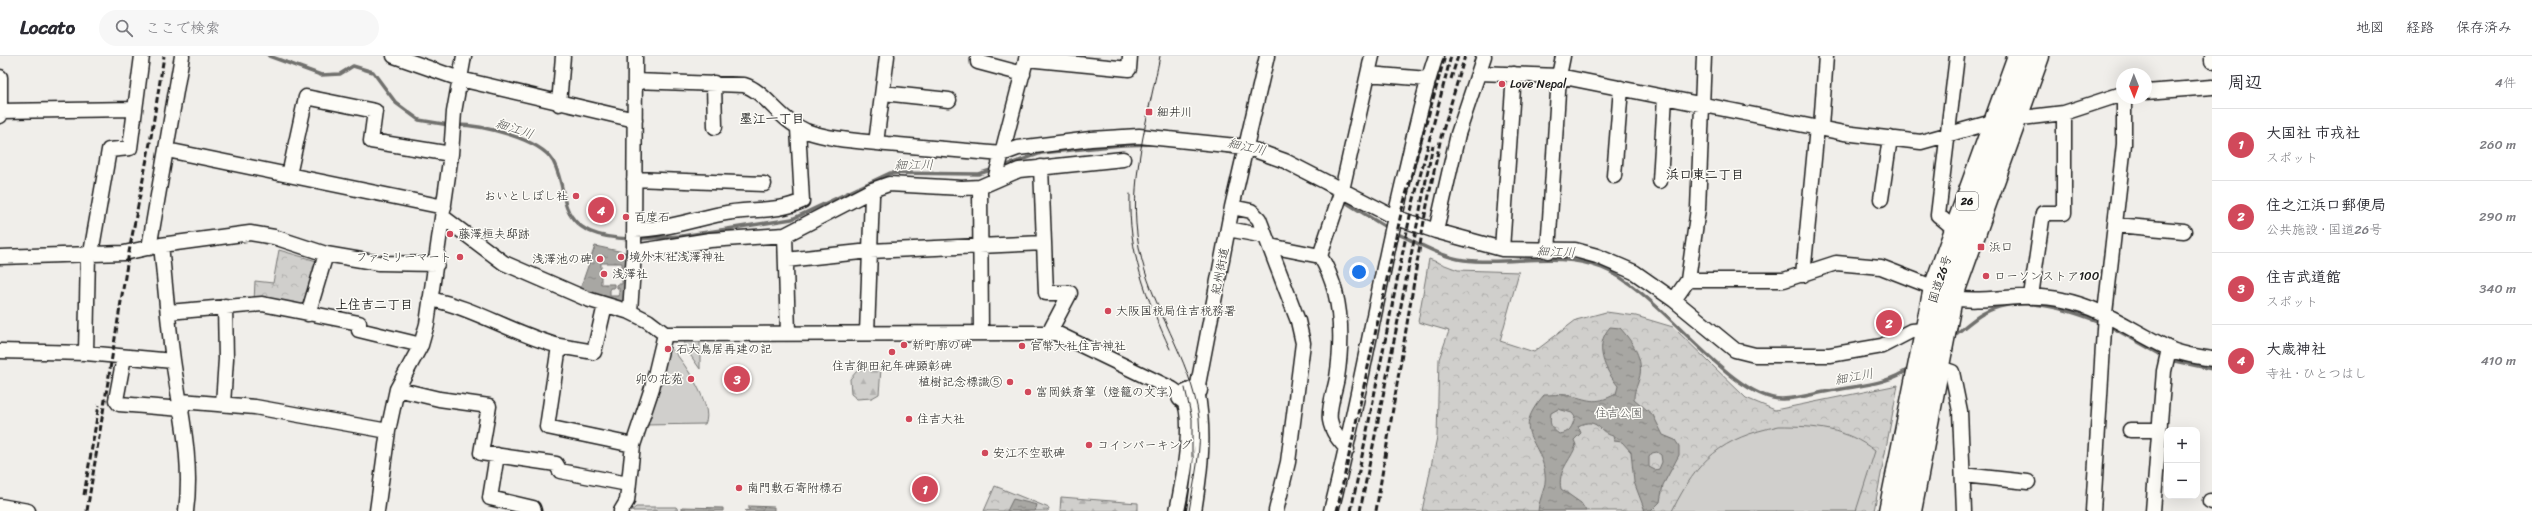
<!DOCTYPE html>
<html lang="ja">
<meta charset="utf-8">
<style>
:root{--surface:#fff;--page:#f7f7f7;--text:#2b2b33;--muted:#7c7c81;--line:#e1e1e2;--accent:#d1495b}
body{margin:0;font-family:Sriracha,"Klee One",sans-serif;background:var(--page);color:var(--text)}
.controls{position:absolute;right:12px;bottom:12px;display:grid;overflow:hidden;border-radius:8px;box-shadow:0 4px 16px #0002}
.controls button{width:36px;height:36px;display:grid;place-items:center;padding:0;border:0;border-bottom:1px solid var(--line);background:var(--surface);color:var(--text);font:20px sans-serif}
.compass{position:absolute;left:2116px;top:12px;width:36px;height:36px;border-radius:50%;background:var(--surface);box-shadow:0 4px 16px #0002;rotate:179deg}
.you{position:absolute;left:1359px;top:216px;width:14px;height:14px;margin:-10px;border:3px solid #fff;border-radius:50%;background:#1a73e8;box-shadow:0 0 0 6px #1a73e833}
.badge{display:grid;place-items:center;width:26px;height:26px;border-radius:50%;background:var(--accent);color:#fff;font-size:13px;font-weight:700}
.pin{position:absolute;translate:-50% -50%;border:2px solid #fff;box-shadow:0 1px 4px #0006}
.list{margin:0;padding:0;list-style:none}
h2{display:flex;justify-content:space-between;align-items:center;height:52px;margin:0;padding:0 16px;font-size:17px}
h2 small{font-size:13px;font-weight:400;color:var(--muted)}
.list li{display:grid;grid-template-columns:26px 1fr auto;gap:12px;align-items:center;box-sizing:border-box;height:72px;padding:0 16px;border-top:1px solid var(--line)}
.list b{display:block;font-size:15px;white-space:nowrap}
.list p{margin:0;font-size:13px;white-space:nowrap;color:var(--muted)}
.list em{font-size:13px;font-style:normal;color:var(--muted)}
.icon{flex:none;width:22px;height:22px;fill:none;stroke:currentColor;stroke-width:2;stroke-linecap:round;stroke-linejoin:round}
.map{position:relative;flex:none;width:2212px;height:455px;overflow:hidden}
header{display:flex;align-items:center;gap:24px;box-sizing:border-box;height:56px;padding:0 20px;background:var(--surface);border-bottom:1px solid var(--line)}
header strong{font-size:19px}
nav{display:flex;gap:22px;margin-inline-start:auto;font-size:14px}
.search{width:280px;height:36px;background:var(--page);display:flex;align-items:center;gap:10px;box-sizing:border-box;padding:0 14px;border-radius:22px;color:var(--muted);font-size:15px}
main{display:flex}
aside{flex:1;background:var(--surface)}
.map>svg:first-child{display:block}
</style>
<header>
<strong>Locato</strong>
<div class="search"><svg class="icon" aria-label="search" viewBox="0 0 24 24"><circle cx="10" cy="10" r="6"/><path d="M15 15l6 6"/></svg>ここで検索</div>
<nav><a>地図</a><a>経路</a><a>保存済み</a></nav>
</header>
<main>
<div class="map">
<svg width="2212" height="455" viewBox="0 0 2212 455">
<defs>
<pattern id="forest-firs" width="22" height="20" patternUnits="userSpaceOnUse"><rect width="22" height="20" fill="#d0cfcc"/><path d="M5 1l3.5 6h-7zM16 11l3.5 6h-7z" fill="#b2b1af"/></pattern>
<pattern id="park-crowns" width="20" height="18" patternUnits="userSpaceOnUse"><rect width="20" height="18" fill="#d0cfcc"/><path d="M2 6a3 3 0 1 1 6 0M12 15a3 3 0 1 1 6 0" fill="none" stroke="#b2b1af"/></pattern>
<pattern id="water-ripples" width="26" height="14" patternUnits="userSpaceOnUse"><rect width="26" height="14" fill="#a8a7a3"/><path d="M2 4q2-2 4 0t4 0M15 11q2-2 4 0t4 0" fill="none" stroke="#888784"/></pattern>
</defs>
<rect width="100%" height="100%" fill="#f0eeea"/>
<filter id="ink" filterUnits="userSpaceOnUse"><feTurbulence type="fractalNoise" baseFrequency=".025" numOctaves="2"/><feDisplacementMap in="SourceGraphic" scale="8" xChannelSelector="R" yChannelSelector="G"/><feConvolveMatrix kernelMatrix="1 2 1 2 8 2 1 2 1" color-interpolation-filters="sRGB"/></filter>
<g filter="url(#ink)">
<!-- forest -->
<path fill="url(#forest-firs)" stroke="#767674" d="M870,310H876L881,313L879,338L872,342L857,343L851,338L850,323L857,315Z
M1061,441L1138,447V455H1060Z
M636,451H676L679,455H631Z"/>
<!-- park -->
<path fill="url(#park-crowns)" stroke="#767674" d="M279,194L320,206L306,256L254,246L255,225L273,227Z
M1429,203L1458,214L1519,216L1500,285L1534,296L1576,264L1606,256L1636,260L1673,271L1746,342L1775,354L1898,329L1874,455H1422L1437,381L1439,303L1449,275L1418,266Z
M995,430L1049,452L1048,455H984Z"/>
<!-- garden -->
<path fill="#d0cfcc" stroke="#767674" d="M684,285H700V313L684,290Z
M665,289H668C681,301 715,350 705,368L644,369L657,342Z
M1779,370C1815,370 1846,372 1875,395L1856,455H1672C1698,403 1721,382 1779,370Z"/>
<!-- water -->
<path fill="url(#water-ripples)" stroke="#706f6d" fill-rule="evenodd" d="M595,190L628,197L626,247L579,236ZM601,207H622V228H617V232H619V240H610V232H614V228H601Z
M1610,271L1620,272C1632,285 1645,304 1639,323C1637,331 1634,334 1634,343L1653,359L1663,379L1675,384L1679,390V399L1663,429L1660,446L1651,455H1645L1634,426L1631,396L1622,386L1614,385L1613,380C1599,377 1598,360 1578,370L1581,377L1574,384L1576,389C1571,405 1557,414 1561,433L1581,447L1586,455H1538C1539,442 1547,431 1545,418C1541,382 1510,378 1544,339C1551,339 1560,338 1567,339C1589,343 1593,350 1616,338L1618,330C1605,314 1593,290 1610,271ZM1558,353L1572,357L1575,361C1572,371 1570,377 1559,378C1551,372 1549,368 1551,357ZM1657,396L1661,399L1662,406L1659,413L1655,414L1649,411V401L1652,397Z
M1013,443L1037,449L1035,455H1007Z
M749,450L774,451V455H745L749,454Z
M682,451L723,452V455H682Z"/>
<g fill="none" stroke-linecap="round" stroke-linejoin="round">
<!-- stream -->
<path stroke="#706f6d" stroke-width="3.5" d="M269,0L321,19L340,18L353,10L373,16L396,47L419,64L449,69
M456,69C481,69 539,82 553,105C560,118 562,132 565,146C573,177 603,182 631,183
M1227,96L1240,98
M1002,111L1041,97L1122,89L1157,88
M1323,132L1336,140
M1342,144L1389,173
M1394,176C1416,186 1441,201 1464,204C1510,210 1558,194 1602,212C1659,234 1729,343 1782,343C1800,343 1819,336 1836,334C1862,329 1889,328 1910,312
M637,183L682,180L792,163L890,117L978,118L994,113
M2108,269L2165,301
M1952,281C1961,274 1970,266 1979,260C2015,236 2064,252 2100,266
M2170,304L2212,313"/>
<defs>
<path id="street" d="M394,0L460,23L635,64
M978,0V6L1023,18
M2212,0V5
M1026,3L1129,13L1130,0
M1479,17L1559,20L1844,77L1921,86L1996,65L2064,57L2122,38
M1368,18L1428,23
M0,21V60
M635,25L744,29C765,35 779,64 806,75C831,84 861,85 887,88C925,91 964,95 1002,98L1018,92L1091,83L1139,80L1246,91L1285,105L1394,161L1436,175L1502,193L1575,194L1597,200L1634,216L1674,244L1735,294L1755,299H1830L1882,290L1911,275L1925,274
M714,27L715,71
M2146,36L2212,31
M883,37L949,44
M559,48L563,0
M0,55L134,53
M1821,71L1826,0
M876,87L887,0
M167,94L444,151
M1041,111L1046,237H1070L1049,277
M289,119L306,41L375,55L371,85L451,98
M1614,120L1621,32
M634,123L764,128
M995,124L1027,0
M1660,125L1665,41
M980,131L981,277
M1881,143L1890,82
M1232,151L1251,155L1259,163L1298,265L1303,287L1288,406L1276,455
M443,161L504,207L587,243L630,256L648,265L665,278L1056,277L1172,333C1175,335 1180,338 1182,341C1196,363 1182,430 1177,455
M2116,169L2184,175
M1228,173L1265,180
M634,174C664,174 691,164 721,158C748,152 777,157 802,145L798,72
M1436,175L1458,78L1484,0
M1957,175L1938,159L1957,0
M785,179L788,277
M161,189L250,177L274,181L326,198L379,207L437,208
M1270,190L1320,200C1342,235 1343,282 1337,322C1335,334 1328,352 1330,364C1332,376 1339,384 1347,393
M149,192L182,0
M1502,193L1514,18
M1548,195L1559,20L1563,0
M634,196L710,184L785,179L872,134L889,128L962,132L980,131L1019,114L1123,103
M91,197L109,94L130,92L142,0
M1320,200L1342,134L1372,0
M0,201L124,197L161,189C165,227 168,266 173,304C180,354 193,404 186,455
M786,204L870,195L1044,187
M1803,219L1817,71
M1688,224H1784L1836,207L1881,211L1935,232
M2031,240L2043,157H2064V57
M1951,242C1988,248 2025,235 2063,244C2103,252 2132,275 2168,292C2180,299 2198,300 2212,303
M430,243C475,252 514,278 559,290L547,371L633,389
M1674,244L1688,224L1698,153L1704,0
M168,256L262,248L359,267V274L421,289
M630,256L634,196L635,0
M308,258L326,198
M867,277L872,140
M559,290L594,296L605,249
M0,295L86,297L173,305
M86,297L88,197
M124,301L116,344L119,348L182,353
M1937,311L1952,316L1960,355L1964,455
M397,333L439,343L489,350L481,397L556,408L560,415L628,428
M181,345L255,351L388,375
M223,348L226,303L225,250
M2130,374H2159
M497,399L490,442L533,452L534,455
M1963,419L2028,426
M2210,445L2212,446
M0,450L28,455
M377,455L388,375L397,333L421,289L427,268L451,98L454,56L464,0
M621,455L627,445L633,389L652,332L665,278
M1194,455C1201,411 1205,378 1197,334L1232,151L1267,0
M1331,455C1360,342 1378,227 1406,114C1415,76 1423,37 1436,0
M2093,455L2105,257L2124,88V42
M2153,455L2164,315L2169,293"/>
<path id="secondary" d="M1182,341L1197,334"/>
<path id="highway" d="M1890,455L1935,232L2019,0
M1910,455L1951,242L2038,0"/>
</defs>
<!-- street casing -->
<use href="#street" stroke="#1c1c1c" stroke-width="17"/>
<!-- secondary casing -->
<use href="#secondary" stroke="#1c1c1c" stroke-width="23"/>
<!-- highway casing -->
<use href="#highway" stroke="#1c1c1c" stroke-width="25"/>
<!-- street -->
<use href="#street" stroke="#fdfcf7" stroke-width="14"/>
<!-- secondary -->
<use href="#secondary" stroke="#fdfcf7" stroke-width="20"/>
<!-- highway -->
<use href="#highway" stroke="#fdfcf7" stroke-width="22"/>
<!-- tram -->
<path stroke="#1c1c1c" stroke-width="1" d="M1160,0C1148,62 1127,128 1139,191C1150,251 1191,302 1199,362C1202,393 1194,425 1189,455
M1130,138C1128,197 1146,240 1170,293
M1185,332L1192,363V401"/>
<!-- rail -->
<path stroke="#1c1c1c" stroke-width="3" stroke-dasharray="6 3" stroke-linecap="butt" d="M1451,23L1458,0
M84,439L99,349
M87,455L129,196L150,87L164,0
M1337,455L1402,153L1445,0
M1351,455L1411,155L1451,0
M1360,455L1433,89
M1376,455L1425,159L1441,81L1465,0"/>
</g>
</g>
<!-- markers -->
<g fill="#d1495b" stroke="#fdfcf7" stroke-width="1.5">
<circle cx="1502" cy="28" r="4"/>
<rect x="1145" y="52" width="8" height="8" rx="2"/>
<circle cx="576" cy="140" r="4"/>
<circle cx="626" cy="161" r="4"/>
<circle cx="450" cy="178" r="4"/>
<rect x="1977" y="187" width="8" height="8" rx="2"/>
<circle cx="460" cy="201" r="4"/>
<circle cx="621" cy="201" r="4"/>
<circle cx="600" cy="203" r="4"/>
<circle cx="604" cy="218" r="4"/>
<circle cx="1986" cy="220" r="4"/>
<circle cx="1108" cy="255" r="4"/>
<circle cx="904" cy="289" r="4"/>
<circle cx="1022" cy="290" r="4"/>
<circle cx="668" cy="293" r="4"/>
<circle cx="892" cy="296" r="4"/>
<circle cx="691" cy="323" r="4"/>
<circle cx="1010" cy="326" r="4"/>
<circle cx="1028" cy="336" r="4"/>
<circle cx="909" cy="363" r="4"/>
<circle cx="1089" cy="389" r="4"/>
<circle cx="985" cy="397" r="4"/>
<circle cx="739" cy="432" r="4"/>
</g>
<g text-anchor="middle" stroke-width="3" stroke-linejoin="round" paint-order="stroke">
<!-- shield labels -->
<rect fill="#fdfcf7" stroke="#605f5e" stroke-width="1" x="1956" y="136" width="22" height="18" rx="3"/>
<g font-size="11" font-weight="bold" fill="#1c1c1c">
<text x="1967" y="149">26</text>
</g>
<!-- poi labels -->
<g font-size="12" fill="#1c1c1c" stroke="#fdfcf7" text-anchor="start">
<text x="1510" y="32">Love Nepal</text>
<text x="1157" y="60">細井川</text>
<text x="568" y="144" text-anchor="end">おいとしぼし社</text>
<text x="634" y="165">百度石</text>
<text x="458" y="182">藤澤桓夫邸跡</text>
<text x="1989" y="195">浜口</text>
<text x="452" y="205" text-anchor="end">ファミリーマート</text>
<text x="629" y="205">境外末社浅澤神社</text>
<text x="592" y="207" text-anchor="end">浅澤池の碑</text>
<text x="612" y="222">浅澤社</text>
<text x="1994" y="224">ローソンストア100</text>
<text x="1116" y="259">大阪国税局住吉税務署</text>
<text x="912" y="293">新町廓の碑</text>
<text x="1030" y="294">官幣大社住吉神社</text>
<text x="676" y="297">石大鳥居再建の記</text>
<text x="892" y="314" text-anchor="middle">住吉御田紀年碑顕彰碑</text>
<text x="683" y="327" text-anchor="end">卯の花苑</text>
<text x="1002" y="330" text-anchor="end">植樹記念標識⑤</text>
<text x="1036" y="340">富岡鉄斎筆（燈籠の文字）</text>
<text x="917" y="367">住吉大社</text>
<text x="1097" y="393">コインパーキング</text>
<text x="993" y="401">安江不空歌碑</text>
<text x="747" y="436">南門敷石寄附標石</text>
</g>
<!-- street labels -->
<g font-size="12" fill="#1c1c1c" stroke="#fdfcf7">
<text transform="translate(1220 215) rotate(-79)" y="4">紀州街道</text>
<text transform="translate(1940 223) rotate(-72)" y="4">国道26号</text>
</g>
<!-- park labels -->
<g font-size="12" fill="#5b5b5a" stroke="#fdfcf7">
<text x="1619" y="361">住吉公園</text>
</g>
<!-- neighbourhood labels -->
<g font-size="13" font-weight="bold" fill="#1c1c1c" stroke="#fdfcf7">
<text x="772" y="67">墨江一丁目</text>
<text x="1705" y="123">浜口東二丁目</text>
<text x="374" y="253">上住吉二丁目</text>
</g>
<!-- water labels -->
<g font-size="13" font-style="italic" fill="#5b5b59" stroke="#fdfcf7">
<text transform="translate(515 72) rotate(19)" y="5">細江川</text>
<text transform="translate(1247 90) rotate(13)" y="5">細江川</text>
<text x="914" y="113">細江川</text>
<text transform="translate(1556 195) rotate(3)" y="5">細江川</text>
<text transform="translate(1854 320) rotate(-10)" y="5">細江川</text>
</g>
</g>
</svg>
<div class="controls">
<button>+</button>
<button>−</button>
</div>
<svg class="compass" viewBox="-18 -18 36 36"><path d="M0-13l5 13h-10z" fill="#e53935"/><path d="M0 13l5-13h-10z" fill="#7c7c81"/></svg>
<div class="you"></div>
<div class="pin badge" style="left:925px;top:433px">1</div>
<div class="pin badge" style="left:1889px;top:267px">2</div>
<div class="pin badge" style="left:737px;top:323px">3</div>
<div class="pin badge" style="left:601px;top:154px">4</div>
</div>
<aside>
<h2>周辺<small>4件</small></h2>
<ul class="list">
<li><span class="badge">1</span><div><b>大国社 市戎社</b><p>スポット</p></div><em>260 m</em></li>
<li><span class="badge">2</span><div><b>住之江浜口郵便局</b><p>公共施設 · 国道26号</p></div><em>290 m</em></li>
<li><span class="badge">3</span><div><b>住吉武道館</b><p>スポット</p></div><em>340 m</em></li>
<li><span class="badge">4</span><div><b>大歳神社</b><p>寺社 · ひとつはし</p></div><em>410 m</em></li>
</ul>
</aside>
</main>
